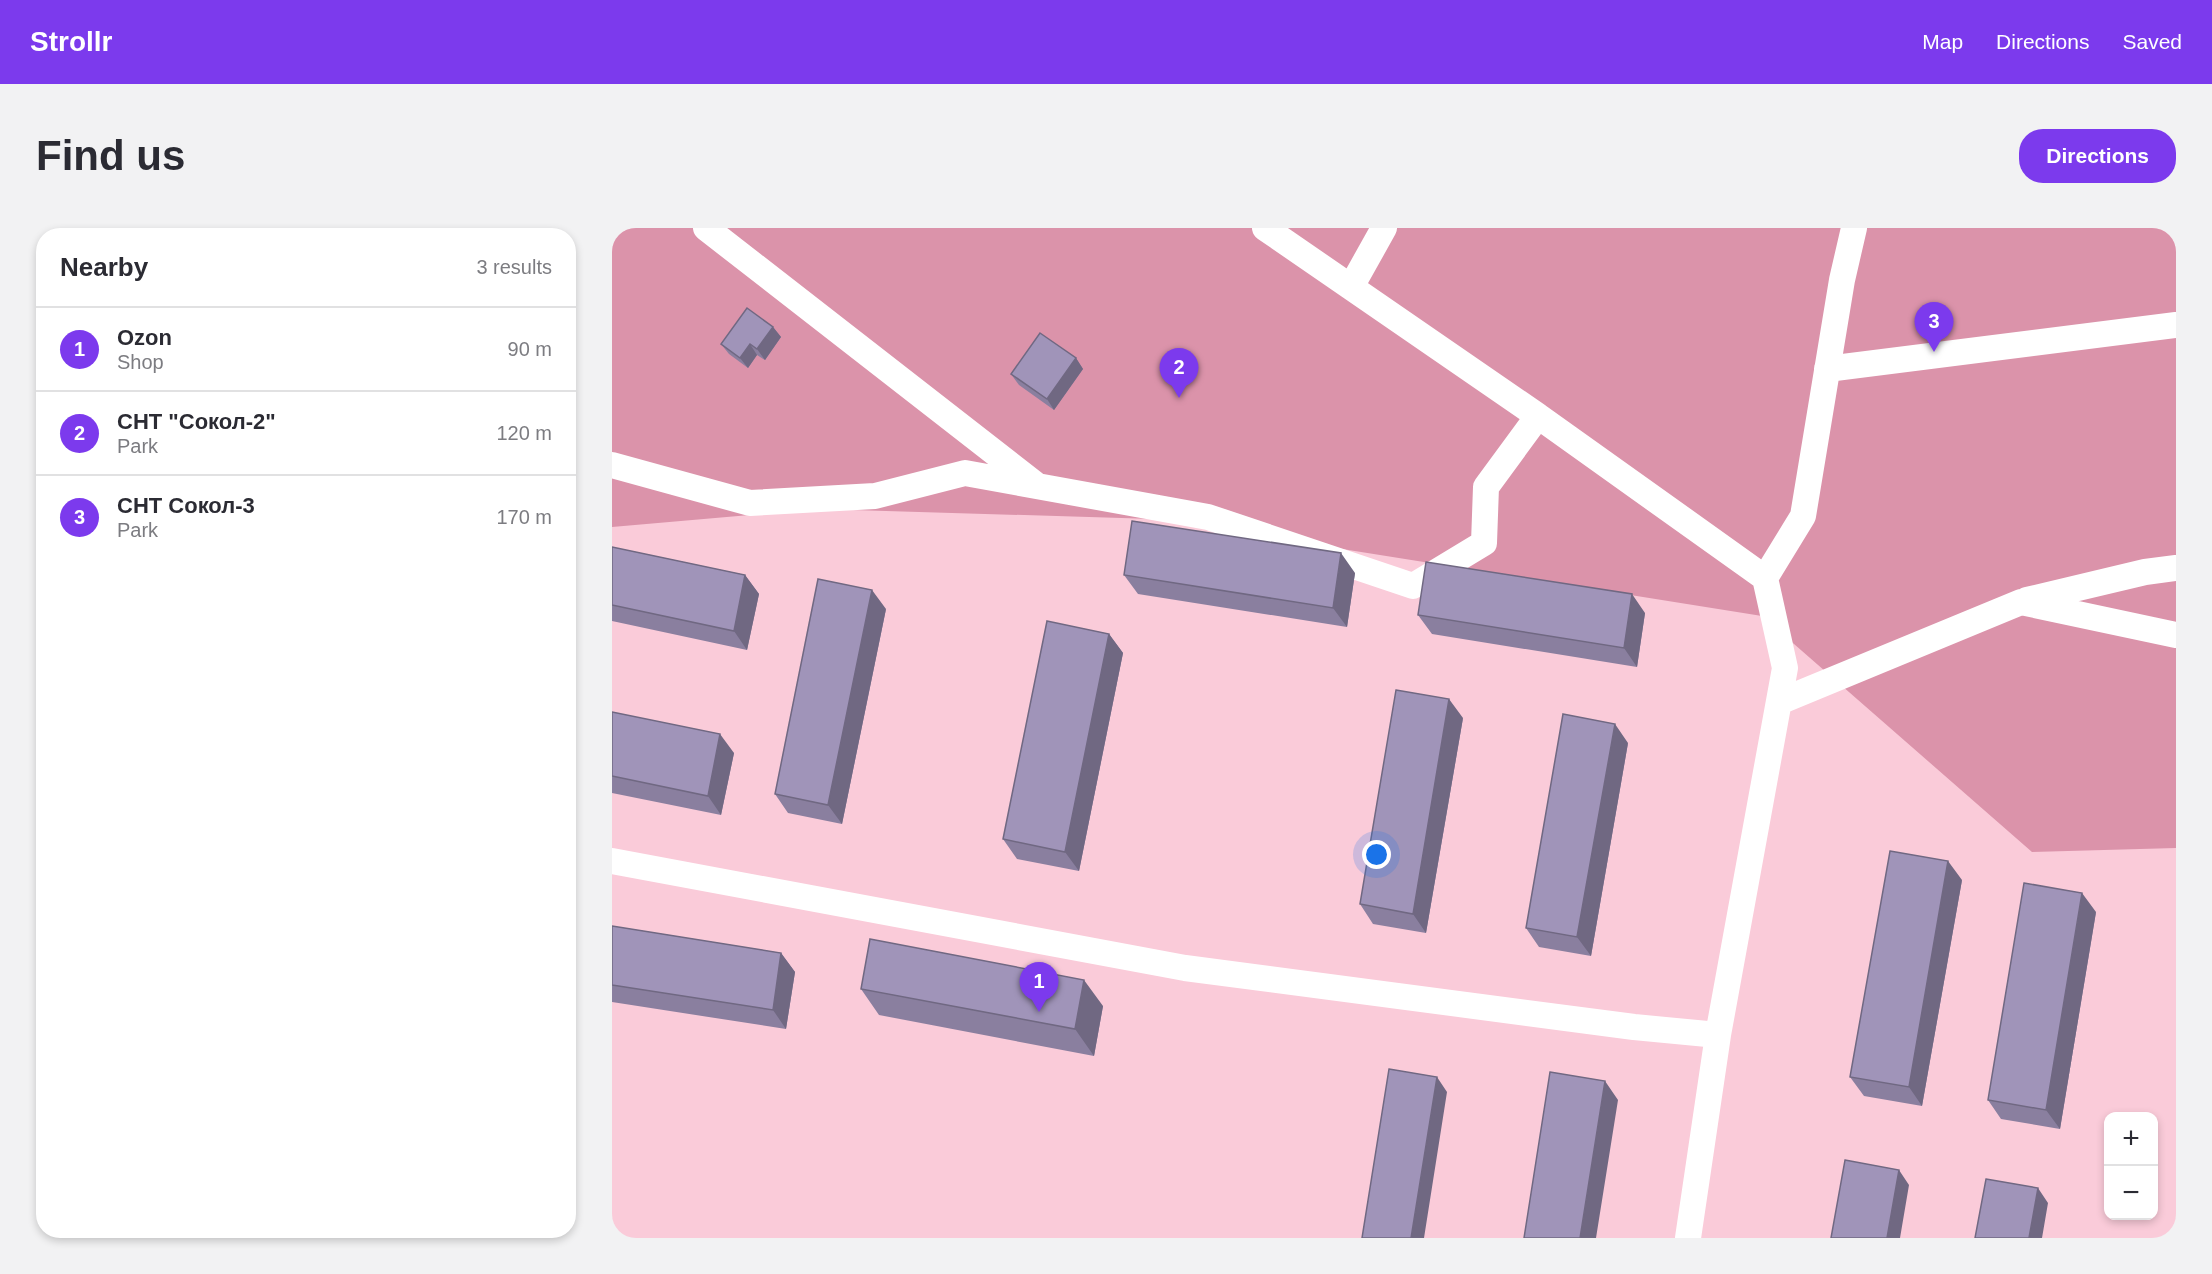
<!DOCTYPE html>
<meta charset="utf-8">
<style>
:root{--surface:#fff;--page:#f2f2f3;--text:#2b2b33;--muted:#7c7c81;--line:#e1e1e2;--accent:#7c3aed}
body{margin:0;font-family:Helvetica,sans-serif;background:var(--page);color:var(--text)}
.controls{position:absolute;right:18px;bottom:18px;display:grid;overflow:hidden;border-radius:12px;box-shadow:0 3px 9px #0003}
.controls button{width:54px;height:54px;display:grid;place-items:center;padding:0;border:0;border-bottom:2px solid var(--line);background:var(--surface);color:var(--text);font:30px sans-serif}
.you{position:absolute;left:765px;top:627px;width:21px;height:21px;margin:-15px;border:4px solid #fff;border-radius:50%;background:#1a73e8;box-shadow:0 0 0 9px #1a73e833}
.badge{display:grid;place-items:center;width:39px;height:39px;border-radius:50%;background:var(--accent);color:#fff;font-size:20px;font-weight:700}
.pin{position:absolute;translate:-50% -50px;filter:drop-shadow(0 2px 3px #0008)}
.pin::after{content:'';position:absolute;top:32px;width:21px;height:18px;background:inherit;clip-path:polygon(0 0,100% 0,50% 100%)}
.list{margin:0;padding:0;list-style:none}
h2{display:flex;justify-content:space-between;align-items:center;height:78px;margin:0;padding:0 24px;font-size:26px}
h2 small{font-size:20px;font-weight:400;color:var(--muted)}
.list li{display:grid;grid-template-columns:39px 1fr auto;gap:18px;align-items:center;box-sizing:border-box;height:84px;padding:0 24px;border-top:2px solid var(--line)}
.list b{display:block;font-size:22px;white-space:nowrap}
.list p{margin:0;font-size:20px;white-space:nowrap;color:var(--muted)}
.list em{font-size:20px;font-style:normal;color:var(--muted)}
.map{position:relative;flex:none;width:1564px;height:1010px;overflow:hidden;border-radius:24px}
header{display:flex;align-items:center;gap:36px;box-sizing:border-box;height:84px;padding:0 30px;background:var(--accent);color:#fff}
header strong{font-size:28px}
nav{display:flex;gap:33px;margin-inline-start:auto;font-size:21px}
.intro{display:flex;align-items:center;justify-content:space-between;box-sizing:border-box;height:144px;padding:0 36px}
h1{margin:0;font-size:42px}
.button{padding:15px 27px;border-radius:24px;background:var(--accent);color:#fff;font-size:21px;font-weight:700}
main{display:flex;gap:36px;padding:0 36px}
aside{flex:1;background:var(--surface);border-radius:24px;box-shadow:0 3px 9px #0003}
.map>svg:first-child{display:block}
</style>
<header>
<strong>Strollr</strong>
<nav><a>Map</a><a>Directions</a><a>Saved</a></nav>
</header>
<div class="intro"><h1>Find us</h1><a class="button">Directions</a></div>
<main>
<aside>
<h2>Nearby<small>3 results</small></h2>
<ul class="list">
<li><span class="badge">1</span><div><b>Ozon</b><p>Shop</p></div><em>90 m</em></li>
<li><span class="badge">2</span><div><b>СНТ &quot;Сокол-2&quot;</b><p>Park</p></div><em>120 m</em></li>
<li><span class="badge">3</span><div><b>СНТ Сокол-3</b><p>Park</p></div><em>170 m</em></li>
</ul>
</aside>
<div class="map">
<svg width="1564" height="1010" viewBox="0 0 1564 1010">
<rect width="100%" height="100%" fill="#facbd9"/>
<!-- green -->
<path fill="#db93aa" d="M0,0H1564V620L1420,624L1150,388L542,291L208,281L0,299Z"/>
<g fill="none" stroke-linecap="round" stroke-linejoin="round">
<!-- minor -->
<path stroke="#fff" stroke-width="26" d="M94,0L423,256
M653,0L926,188
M739,59L772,0
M1215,141L1564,97
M0,237L138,275L263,268L353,245L596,289L801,358L872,315L874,259L926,188L1153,350L1173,440L1106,807
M1153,350L1191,288L1230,52L1242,0
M1415,372L1533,344L1564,340
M1167,474L1409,374L1564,407
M0,633L573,740L1022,799L1106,807L1076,1010"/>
</g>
<!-- wall -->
<path fill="#8a7f9f" d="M161,99L169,109L153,132L145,127L136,140L117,126L109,116Z
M464,130L471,141L442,182L407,157L399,146Z
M0,319L133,347L147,366L135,422L0,393Z
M743,345L735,399L526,366L512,347Z
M274,381L230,596L176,585L163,566Z
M1033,385L1025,439L820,406L806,387Z
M497,406L511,425L467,643L405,631L391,611Z
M0,484L122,525L109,587L0,565Z
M851,490L814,705L761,696L748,676Z
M1016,515L979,728L927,719L914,700Z
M1350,652L1310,878L1252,868L1238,849Z
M1484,684L1448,901L1389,891L1376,872Z
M0,698L169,725L183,744L174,801L0,774Z
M249,761L491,778L482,828L267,787Z"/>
<!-- shaded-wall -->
<path fill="#706882" d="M161,99L169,109L153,132L145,121Z
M138,116L145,127L136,140L128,130Z
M464,130L471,141L442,182L435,171Z
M729,325L743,345L735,399L721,380Z
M133,347L147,366L135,422L122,403Z
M260,362L274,381L230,596L216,577Z
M1020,366L1033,385L1025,439L1012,420Z
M497,406L511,425L467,643L453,624Z
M837,471L851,490L814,705L801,686Z
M1003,496L1016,515L979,728L965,709Z
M108,506L122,525L109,587L96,568Z
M1336,633L1350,652L1310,878L1297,859Z
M1470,665L1484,684L1448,901L1434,882Z
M169,725L183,744L174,801L161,782Z
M472,752L491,778L482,828L463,801Z
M825,849L835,864L812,1010H799Z
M993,853L1006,872L984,1010H968Z
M1287,942L1297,957L1288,1010H1275Z
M1426,960L1436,975L1430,1010H1417Z"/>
<!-- building -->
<path fill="#a094b9" stroke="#706882" stroke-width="1.5" d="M135,80L161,99L145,121L138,116L128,130L109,116Z
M428,105L464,130L435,171L399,146Z
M520,293L729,325L721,380L512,347Z
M0,319L133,347L122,403L0,377Z
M814,334L1020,366L1012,420L806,387Z
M206,351L260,362L216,577L163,566Z
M435,393L497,406L453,624L391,611Z
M784,462L837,471L801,686L748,676Z
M0,484L108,506L96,568L0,548Z
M951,486L1003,496L965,709L914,700Z
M1278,623L1336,633L1297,859L1238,849Z
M1412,655L1470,665L1434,882L1376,872Z
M0,698L169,725L161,782L0,757Z
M258,711L472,752L463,801L249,761Z
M777,841L825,849L799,1010H750Z
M938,844L993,853L968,1010H912Z
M1233,932L1287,942L1275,1010H1219Z
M1374,951L1426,960L1417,1010H1363Z"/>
</svg>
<div class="controls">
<button>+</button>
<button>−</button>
</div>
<div class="you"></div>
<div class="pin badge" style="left:427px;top:784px">1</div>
<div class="pin badge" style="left:567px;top:170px">2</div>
<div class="pin badge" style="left:1322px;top:124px">3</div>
</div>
</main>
